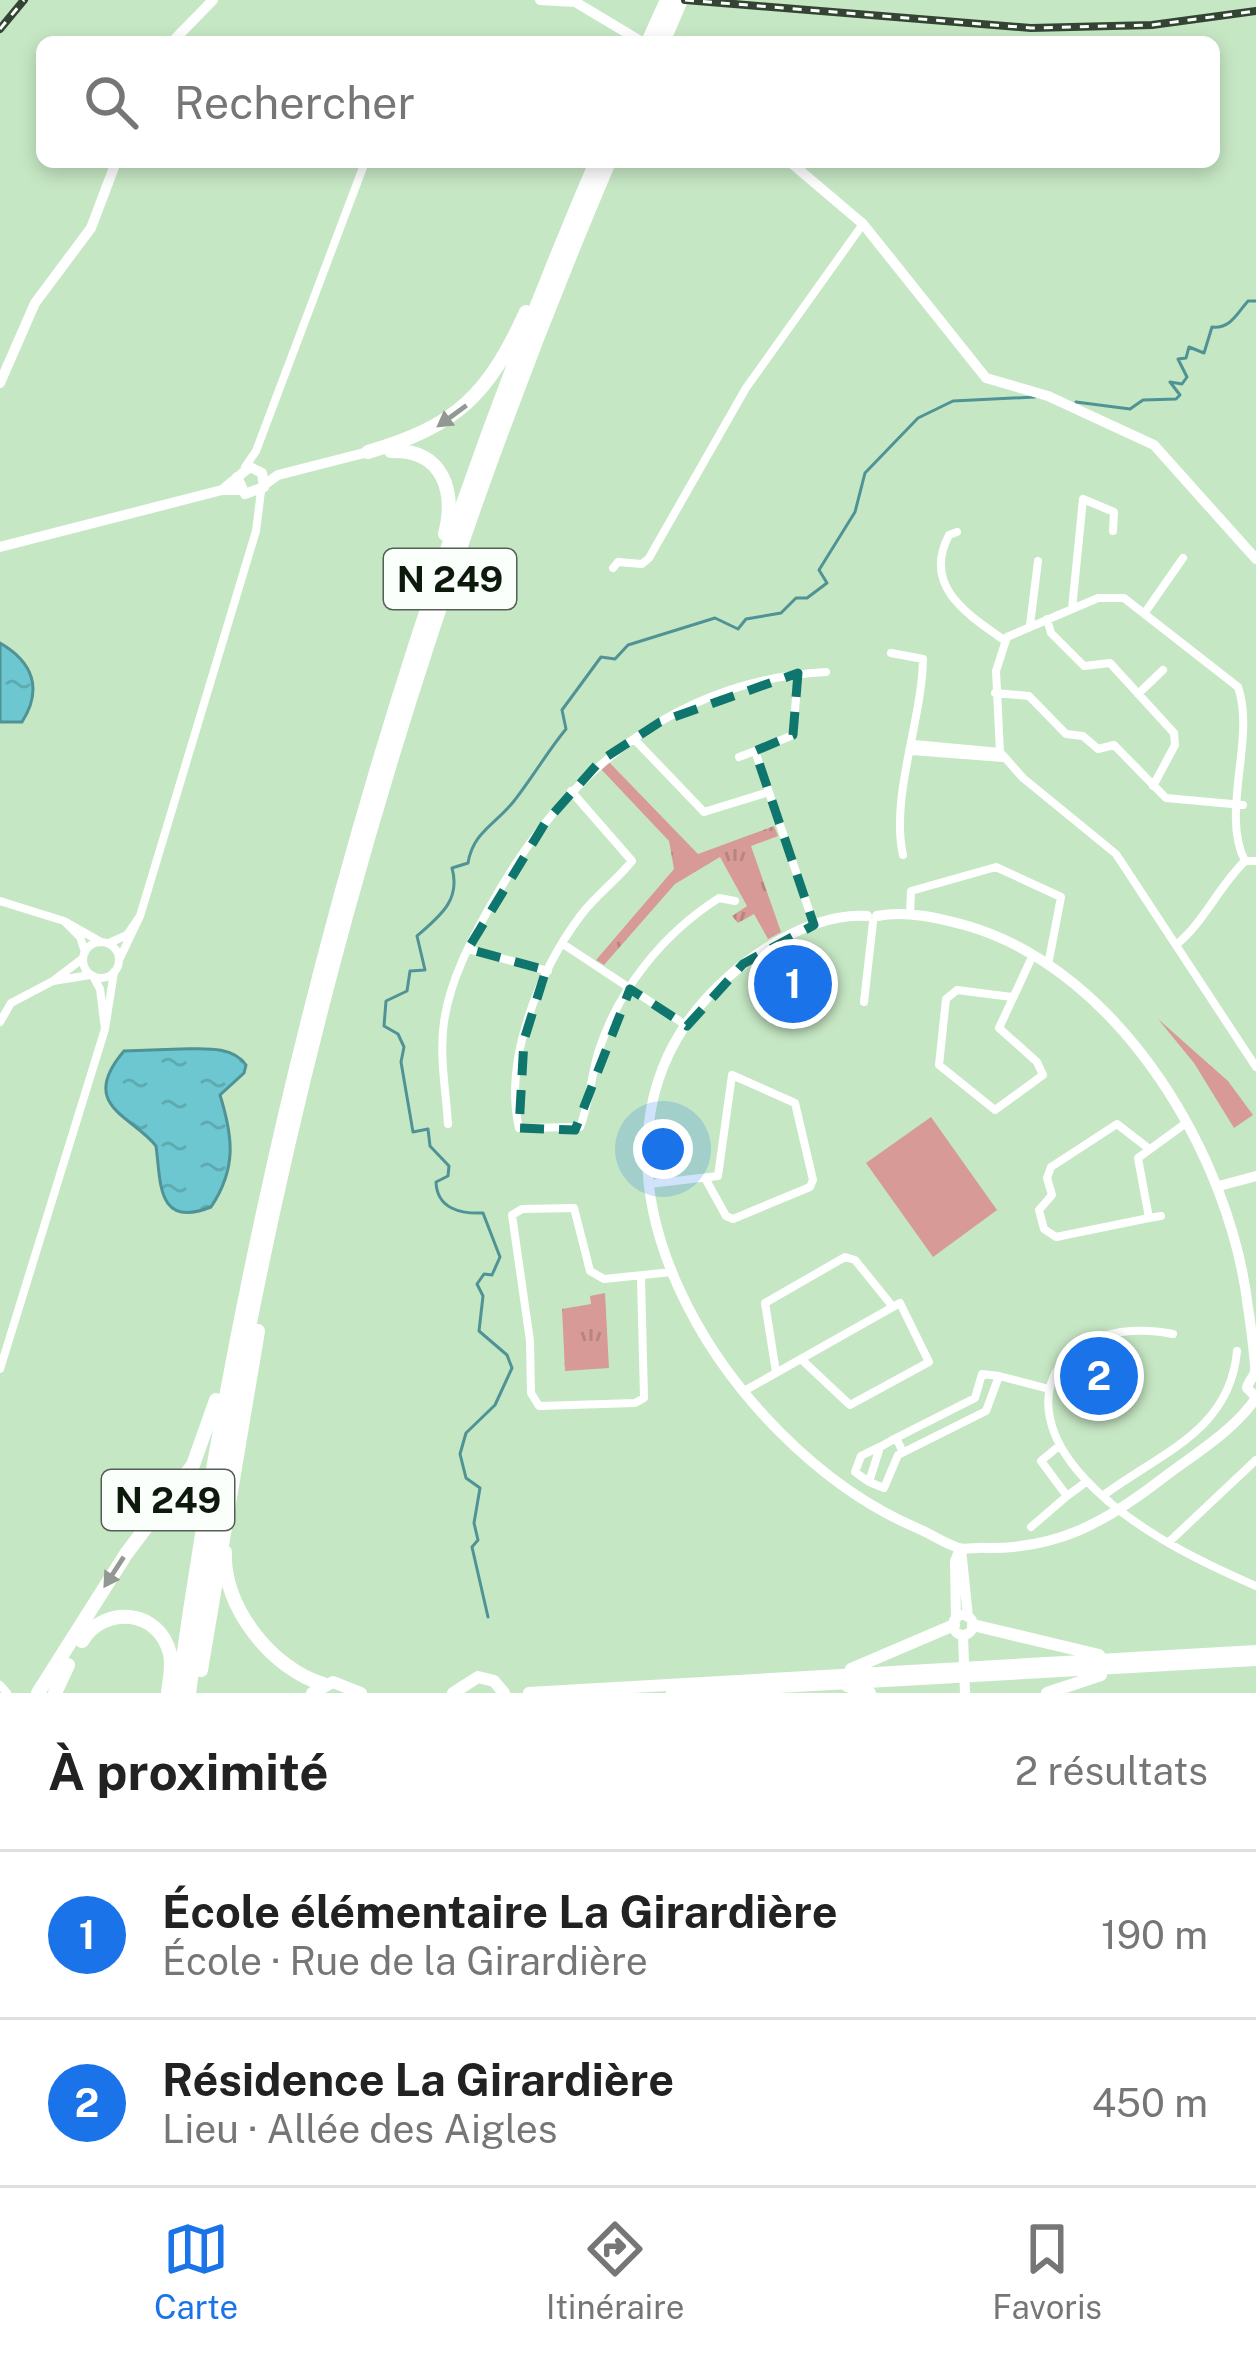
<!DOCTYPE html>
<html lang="fr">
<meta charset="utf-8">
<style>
:root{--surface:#fff;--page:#f6f6f6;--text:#222;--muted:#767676;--line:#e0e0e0;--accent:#1a73e8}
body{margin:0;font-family:"Public Sans",sans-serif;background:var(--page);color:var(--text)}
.you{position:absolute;left:663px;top:1149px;width:42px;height:42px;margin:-30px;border:9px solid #fff;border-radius:50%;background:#1a73e8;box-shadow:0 0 0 18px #1a73e833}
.badge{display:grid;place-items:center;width:78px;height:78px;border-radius:50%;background:var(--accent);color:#fff;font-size:39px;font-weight:700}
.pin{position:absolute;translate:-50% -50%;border:6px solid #fff;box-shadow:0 3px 12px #0006}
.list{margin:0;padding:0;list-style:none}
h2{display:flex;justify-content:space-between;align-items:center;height:156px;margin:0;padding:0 48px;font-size:51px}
h2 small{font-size:39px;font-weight:400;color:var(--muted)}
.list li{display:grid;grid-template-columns:78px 1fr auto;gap:36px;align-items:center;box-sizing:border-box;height:168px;padding:0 48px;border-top:3px solid var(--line)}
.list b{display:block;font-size:45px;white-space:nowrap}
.list p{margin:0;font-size:39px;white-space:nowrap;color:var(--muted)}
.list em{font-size:39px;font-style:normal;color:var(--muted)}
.icon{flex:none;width:66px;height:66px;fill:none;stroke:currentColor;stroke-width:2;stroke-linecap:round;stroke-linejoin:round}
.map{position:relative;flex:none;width:1256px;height:1693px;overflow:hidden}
.search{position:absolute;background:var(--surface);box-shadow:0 6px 18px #0003;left:36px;right:36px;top:36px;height:132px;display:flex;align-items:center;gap:30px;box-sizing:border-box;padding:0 42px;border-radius:18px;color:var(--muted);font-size:45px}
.sheet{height:492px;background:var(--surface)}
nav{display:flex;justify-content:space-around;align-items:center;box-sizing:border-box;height:168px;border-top:3px solid var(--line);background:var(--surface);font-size:33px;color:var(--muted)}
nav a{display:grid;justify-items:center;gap:6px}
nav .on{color:var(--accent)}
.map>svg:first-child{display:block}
</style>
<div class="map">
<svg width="1256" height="1693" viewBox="0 0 1256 1693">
<defs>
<pattern id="park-tufts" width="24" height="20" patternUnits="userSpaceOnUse" patternTransform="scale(3)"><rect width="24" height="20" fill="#d79a96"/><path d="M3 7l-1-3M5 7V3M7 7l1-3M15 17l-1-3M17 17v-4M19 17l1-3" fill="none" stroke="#b78480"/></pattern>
<pattern id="water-ripples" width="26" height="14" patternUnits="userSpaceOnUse" patternTransform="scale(3)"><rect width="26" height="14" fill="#6dc7d0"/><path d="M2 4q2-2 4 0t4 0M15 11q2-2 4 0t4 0" fill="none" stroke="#5daab1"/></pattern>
</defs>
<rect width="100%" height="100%" fill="#c6e7c4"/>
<!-- grass -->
<path fill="#d79a96" d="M1158,1019L1228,1081L1253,1115L1234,1128L1194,1063Z
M931,1117L997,1210L933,1257L866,1163Z"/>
<!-- park -->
<path fill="url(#park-tufts)" d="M607,760L698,854L774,826L778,836L751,846L781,932L768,939L754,914L738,923L732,916L747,906L720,857L675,884L604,965L596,960L674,869L669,841L600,768Z
M605,1293L609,1368L565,1371L562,1309L591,1304L590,1296Z"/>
<!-- water -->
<path fill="url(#water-ripples)" stroke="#509396" stroke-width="3" d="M0,643C33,662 43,689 22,722H0Z
M180,1049C202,1049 232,1045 246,1065L244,1073L220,1095C233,1137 237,1168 211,1207C156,1229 161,1181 156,1146C133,1116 77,1106 124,1051Z"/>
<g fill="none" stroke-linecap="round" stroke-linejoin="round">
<!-- stream -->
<path stroke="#509396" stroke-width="3" d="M1076,402L1130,409L1143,400L1176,399L1180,395L1170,382L1182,384L1187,377L1178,359L1186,358L1189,347L1204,353L1212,327C1231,329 1238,312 1248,301H1256
M488,1617L472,1547L478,1540L474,1523L480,1488L466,1478L460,1454L466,1433L495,1405L512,1368L507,1355L479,1331L483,1296L477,1284L484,1274L492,1275L500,1257L483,1213C461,1214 437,1209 436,1182L448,1176L449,1166L430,1146L428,1129L413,1132L401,1062L404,1047L398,1034L384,1026L386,1001L407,991L410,971L425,970L417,936C440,916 461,900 452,868L468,863C473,832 496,824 514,801C533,777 547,752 566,729L562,710L601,657L615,659L628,645L715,618L738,629L746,619L781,613L796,598H807L827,583L819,570L855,512L865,473L918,418L953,401L1035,397"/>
<!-- minor -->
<path stroke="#fff" stroke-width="8" d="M245,467L256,451L365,162
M957,532L949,535C922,586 967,614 1004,640
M613,568L618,562L642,564L649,558L746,388L863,224
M1072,609L1083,499L1114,512L1113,531
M1146,611L1183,558
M1047,619L1051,633L1084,666L1110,663L1174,733L1175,745L1153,786
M1030,625L1038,561
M891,653L923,659C922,721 890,797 903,855
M798,673L793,735L755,751L814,925
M995,693L1029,696L1066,734L1083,736L1098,749L1114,745L1166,798L1243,805
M1138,694L1163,670
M634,739L704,812L769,792
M914,744L1000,752
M912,751L1003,758
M739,757L755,751
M571,791L632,861C617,880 596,895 581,915C540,969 503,1060 519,1128L580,1127C589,1104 591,1077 598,1053C618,989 664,933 719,898L735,901
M1245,861C1220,813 1256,738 1238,687L1124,598H1098L1007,637L996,671L1000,752L1023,778L1116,854L1256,1067
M0,901L64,921
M910,915L911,891L996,867L1061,897L1048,965
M140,916L256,531L261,491
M83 960a18 18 0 1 1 36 0a18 18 0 1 1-36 0Z
M109,943L127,935L140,916L119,960
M563,944L687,1026
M1176,945C1206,920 1218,887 1245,861H1256
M468,949L548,971
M85,952L80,937L64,921L101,942
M82,959L53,981L90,975
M93,976L100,989L105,1029L114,972
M1012,997L957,990L946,999L939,1065L995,1110L1043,1075L1037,1062L999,1028L1032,957
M864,1002L873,922
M0,1022L11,1003L53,981
M448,1124C446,1091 439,1055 444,1022C450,980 471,940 492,903C563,775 674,680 826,672
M1148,1148L1117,1124L1051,1167L1047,1178L1052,1195L1039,1210L1044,1229L1056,1237L1149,1218
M649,1184L718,1176L732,1075L795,1103L813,1180L810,1187L733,1219L726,1216L705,1178
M1161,1216L1149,1218L1138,1158L1186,1123
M641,1277L644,1398L635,1403L539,1406L531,1393L530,1341L512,1215L522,1209L574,1208L590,1271L604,1279L672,1272
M1173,1334C1067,1314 1005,1393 1084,1478C1129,1527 1196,1560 1256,1586
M0,1369L105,1029
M776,1372L765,1303L845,1257L855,1260L893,1307
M999,1376L1049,1389
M744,1391L900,1303L929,1362L850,1405L801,1359
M896,1438L880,1447L869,1482L884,1488L898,1455L986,1411L999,1376L982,1374L975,1398L896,1438L903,1452
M869,1482L855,1472L861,1456L879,1447
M1104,1495C1160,1453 1230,1431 1237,1351
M1067,1496L1086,1482
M1031,1527L1067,1496L1041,1461L1060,1445
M1169,1542L1256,1460
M0,1685L7,1693"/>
<!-- tertiary -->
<path stroke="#fff" stroke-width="10" d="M540,0L575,2
M572,0L642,42
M172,42L213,0
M790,162L863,224L986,378L1048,396L1154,445L1256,559
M0,383L35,303L91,228L116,162
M264,485L278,475L368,452
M222,490L250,467L262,473L264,487L245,494L237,477
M0,547L222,490H239
M867,916C817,913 763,946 728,977C533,1150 728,1448 917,1528C931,1534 945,1544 959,1548C966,1550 977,1547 986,1548C1057,1549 1104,1523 1159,1481C1191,1456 1233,1432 1256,1398
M877,916C906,910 939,918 968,926C1121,971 1231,1158 1248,1308C1250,1319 1256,1366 1255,1372C1253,1378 1248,1382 1247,1388L1256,1397
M1219,1186L1256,1176
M961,1549L968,1617
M953 1625a10 10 0 1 1 20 0a10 10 0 1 1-20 0Z
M956,1619L955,1561L960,1549
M963,1635L965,1693"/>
<!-- primary -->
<path stroke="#fff" stroke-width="12" d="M973,1625L1099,1655
M851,1669L954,1625
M847,1686L870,1693
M312,1693L333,1682L361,1693
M453,1693L478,1677L494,1681L504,1693
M529,1693L1256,1651
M672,1693L1256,1660
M1047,1693L1101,1675"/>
<!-- trunk -->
<path stroke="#fff" stroke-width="14" d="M648,42L667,0
M663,42L681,0
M391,451C443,449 456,491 445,534
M368,452C457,426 488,395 526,312
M225,1552C222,1606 272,1669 323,1684
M82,1641C105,1604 160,1610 170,1654C173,1667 169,1681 168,1693
M201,1670L258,1331
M38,1693L126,1554L193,1465L216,1400
M55,1693L68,1665
M178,1693C251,1168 387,650 596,162
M189,1693C258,1167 401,650 609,162"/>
<defs>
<path id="rail" d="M685,0L1031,28L1152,25L1256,11
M0,29L24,0"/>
</defs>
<!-- rail casing -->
<use href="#rail" stroke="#344433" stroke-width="8"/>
<!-- rail -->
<use href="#rail" stroke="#fbfffb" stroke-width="3" stroke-dasharray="9" stroke-linecap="butt"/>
</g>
<!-- one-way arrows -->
<defs><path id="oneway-solid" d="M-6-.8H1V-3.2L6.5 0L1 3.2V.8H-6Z" transform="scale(3)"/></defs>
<g fill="#929892">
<use href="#oneway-solid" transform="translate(452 416) rotate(144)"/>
<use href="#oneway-solid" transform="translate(114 1572) rotate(123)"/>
</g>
<!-- marked area -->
<path fill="none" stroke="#0f766e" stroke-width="9" stroke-dasharray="24 15" stroke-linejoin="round" d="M798,673L793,735L755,751L814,925L743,964L687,1026L630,989L575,1130L519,1128L524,1040L546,970L468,949L545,823L600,761L660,722Z"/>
<g text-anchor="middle" stroke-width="12" stroke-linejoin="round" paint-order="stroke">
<!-- shield labels -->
<g fill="#fbfffb" stroke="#545e54" stroke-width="3">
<rect x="384" y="549" width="132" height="60" rx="9"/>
<rect x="102" y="1470" width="132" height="60" rx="9"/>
</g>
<g font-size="36" font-weight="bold" fill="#0d190d">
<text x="450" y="592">N 249</text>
<text x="168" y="1513">N 249</text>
</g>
</g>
</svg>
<div class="you"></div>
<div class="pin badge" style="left:793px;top:984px">1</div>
<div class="pin badge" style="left:1099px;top:1376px">2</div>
<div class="search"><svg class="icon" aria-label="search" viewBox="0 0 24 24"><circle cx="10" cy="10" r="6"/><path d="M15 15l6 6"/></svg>Rechercher</div>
</div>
<section class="sheet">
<h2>À proximité<small>2 résultats</small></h2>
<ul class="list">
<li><span class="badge">1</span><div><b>École élémentaire La Girardière</b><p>École · Rue de la Girardière</p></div><em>190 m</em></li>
<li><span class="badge">2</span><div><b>Résidence La Girardière</b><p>Lieu · Allée des Aigles</p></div><em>450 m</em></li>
</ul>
</section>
<nav>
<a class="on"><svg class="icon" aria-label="map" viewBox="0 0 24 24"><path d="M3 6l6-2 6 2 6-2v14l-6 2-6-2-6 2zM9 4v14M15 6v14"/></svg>Carte</a>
<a><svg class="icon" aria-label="directions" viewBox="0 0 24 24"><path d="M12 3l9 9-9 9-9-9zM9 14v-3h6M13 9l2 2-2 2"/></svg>Itinéraire</a>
<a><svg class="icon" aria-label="saved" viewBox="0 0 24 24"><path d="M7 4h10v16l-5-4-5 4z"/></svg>Favoris</a>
</nav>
